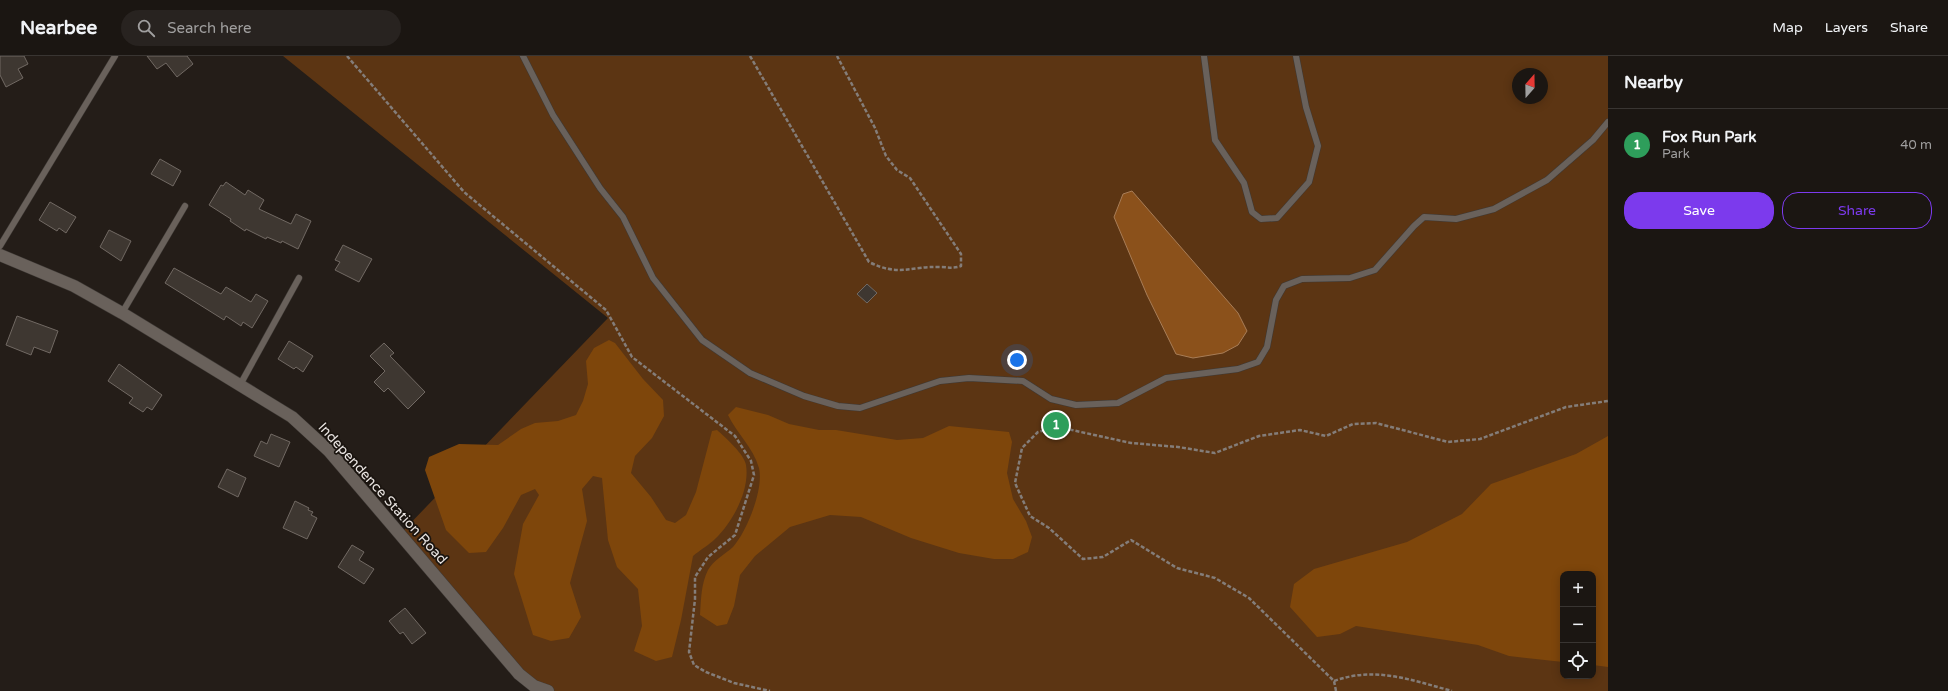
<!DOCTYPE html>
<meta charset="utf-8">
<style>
:root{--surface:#1b1612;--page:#282320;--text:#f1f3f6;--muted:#a09f9f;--line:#393532;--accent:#7c3aed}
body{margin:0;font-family:"Varela Round",sans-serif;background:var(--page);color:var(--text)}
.controls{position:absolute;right:12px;bottom:12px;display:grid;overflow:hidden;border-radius:8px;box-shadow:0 2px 10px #0003}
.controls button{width:36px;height:36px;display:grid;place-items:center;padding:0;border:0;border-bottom:1px solid var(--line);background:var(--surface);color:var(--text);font:20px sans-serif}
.compass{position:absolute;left:1512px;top:12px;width:36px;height:36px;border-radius:50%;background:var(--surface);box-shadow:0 2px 10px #0003;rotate:20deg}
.you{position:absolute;left:1017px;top:304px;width:14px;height:14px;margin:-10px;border:3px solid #fff;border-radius:50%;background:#1a73e8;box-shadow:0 0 0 6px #1a73e833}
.badge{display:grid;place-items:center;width:26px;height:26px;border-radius:50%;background:var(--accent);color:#fff;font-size:13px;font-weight:700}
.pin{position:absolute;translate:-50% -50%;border:2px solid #fff;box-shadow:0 1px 4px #0006}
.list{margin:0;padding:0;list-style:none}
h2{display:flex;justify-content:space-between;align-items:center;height:52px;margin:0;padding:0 16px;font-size:17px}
h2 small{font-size:13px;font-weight:400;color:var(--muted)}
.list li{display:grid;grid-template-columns:26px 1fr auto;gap:12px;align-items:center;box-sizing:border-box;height:72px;padding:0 16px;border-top:1px solid var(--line)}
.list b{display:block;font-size:15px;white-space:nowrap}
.list p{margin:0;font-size:13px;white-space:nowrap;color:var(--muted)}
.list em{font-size:13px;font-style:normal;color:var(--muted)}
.actions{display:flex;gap:8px;padding:12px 16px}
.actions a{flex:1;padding:9px 0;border:1px solid var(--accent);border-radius:16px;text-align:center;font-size:14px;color:var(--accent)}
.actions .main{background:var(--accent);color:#fff}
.icon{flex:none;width:22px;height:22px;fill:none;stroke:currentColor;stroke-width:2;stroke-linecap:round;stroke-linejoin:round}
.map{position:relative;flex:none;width:1608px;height:635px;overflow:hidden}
header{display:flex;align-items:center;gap:24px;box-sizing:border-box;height:56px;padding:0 20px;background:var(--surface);border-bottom:1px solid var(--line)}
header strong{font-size:19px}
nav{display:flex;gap:22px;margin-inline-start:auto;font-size:14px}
.search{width:280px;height:36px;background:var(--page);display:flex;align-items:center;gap:10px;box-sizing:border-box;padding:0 14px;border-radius:22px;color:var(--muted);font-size:15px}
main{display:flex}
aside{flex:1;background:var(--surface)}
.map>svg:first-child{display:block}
</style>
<header>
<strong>Nearbee</strong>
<div class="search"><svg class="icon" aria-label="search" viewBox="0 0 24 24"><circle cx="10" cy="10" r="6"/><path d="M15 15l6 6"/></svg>Search here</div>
<nav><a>Map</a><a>Layers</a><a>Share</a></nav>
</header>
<main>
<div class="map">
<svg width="1608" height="635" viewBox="0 0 1608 635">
<rect width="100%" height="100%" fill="#241d18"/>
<!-- green -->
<path fill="#5c3513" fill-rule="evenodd" d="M283,0H1608V635H548L534,630L401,477L608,262ZM1518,18H1542V42H1518ZM1563,518H1593V620H1563Z"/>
<!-- forest -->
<path fill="#7e460b" d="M609,284L615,287L643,323L663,344L664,360L652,382L635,400L631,417L651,441L666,464L675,467L686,459L696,436L712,375L717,374C725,381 745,399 746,409C750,434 733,466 715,483C709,489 700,494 693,500L681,564L672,601L656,605L634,595L642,570L638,533L617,511L608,484L602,422L593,420L582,433L587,465L570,527L581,561L569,582L551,585L533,579L514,518L523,468L539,439L535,433L521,439L503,472L486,496L469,497L446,474L425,414L429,401L459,388L498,389L521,373L535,367L558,365L576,359L583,345L588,328L586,305L594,292Z
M736,351L768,359L789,368L819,374H836L897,384L923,382L949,370L1009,376L1012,386L1007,417L1013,443L1026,465L1032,481L1028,496L1013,503H994L959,497L911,482L861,461L830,459L790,471L755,500L740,519L734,550L727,568L717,570L700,559C701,543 701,528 708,514C713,505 725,498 733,491C747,475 764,433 759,412C753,391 737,378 728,359Z
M1608,380V611L1593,609V518H1563V606L1509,600L1478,589L1356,570L1340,578L1317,581L1290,551L1294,528L1314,513L1407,486L1462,458L1491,428L1576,398Z"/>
<!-- water -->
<path fill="#8b511b" stroke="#a87d57" d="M1132,135L1238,257L1247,275L1238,289L1223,297L1193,302L1176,298L1147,239L1114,161L1123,138Z"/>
<!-- building -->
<path fill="#3e3731" stroke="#716963" d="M0,0H24L28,8L18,13L23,22L6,31L0,19Z
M147,0H187L193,8L177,21L166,7L157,13Z
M160,103L181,115L173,130L151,118Z
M226,126L245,139L248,134L264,144L259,153L291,168L296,158L311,165L298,193L282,185L281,187L267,181L266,183L246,173L245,175L230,165L231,163L209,149L221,129L223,130Z
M50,146L76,161L66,177L59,172L57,175L39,164Z
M109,174L131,185L121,205L100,191Z
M343,189L372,203L359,226L335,214L340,206L335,204Z
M174,212L221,238L226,231L251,246L256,238L268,245L252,272L243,266L241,270L226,260L224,264L165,227Z
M867,228L877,237L867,247L857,238Z
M17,260L58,275L50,297L34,291L31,299L6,289Z
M289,285L313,300L303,316L296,311L294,313L278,303Z
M384,287L394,297L390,300L425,336L408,353L388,332L384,336L374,326L385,315L370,300Z
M119,308L162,339L152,354L147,351L143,356L129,347L133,342L108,325Z
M271,378L290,386L279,411L254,400L261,385L267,388Z
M227,413L246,422L238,441L218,431Z
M295,445L309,452L308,454L313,456L311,459L317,462L307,483L283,472Z
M352,489L364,496L359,504L374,513L364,528L338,511Z
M405,552L426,577L412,588L403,576L400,578L389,565Z"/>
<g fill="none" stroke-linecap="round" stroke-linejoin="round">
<defs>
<path id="lane" d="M523,0L553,59L600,132L623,161L653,222L702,284L750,317L804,340L838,350L860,352L940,325L969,322L1023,325L1051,343L1076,349L1118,347L1166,322L1238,313L1258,306L1267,291L1276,244L1284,230L1302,223L1350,222L1375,214L1414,170L1424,161L1456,163L1494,153L1547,124L1593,84L1608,66
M1204,0L1215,84L1244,127L1252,156L1261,163L1277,162L1309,126L1318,90L1306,51L1296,0
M0,190L115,0
M122,257L185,150
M240,329L299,222"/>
<path id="street" d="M0,199L74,230L122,257L292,361L329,395L519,618L534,630L548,635"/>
</defs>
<!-- lane casing -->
<use href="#lane" stroke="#3e3935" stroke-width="7"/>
<!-- street casing -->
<use href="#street" stroke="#3e3935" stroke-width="13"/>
<!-- path -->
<path stroke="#847d79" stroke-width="2.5" stroke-dasharray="4 2" stroke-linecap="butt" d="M347,0L464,136L606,254L632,301L735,380L751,405L754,419L735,479L708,501L695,521V543L689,596L694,609L706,616L734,627L770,635
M750,0L869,206C899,221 910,210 940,211C948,211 953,213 961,210V198L910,122L897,114L886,100L875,72L837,0
M1334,625C1375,610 1411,624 1452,635
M1336,635L1334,625L1249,542L1215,522L1177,512L1131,484L1103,501L1083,503L1049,472L1030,460L1015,427L1022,392L1038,376L1058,371L1131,387L1178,391L1215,397L1259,380L1300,374L1326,380L1353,368L1376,367L1448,386L1480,383L1566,351L1608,345"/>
<!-- lane -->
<use href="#lane" stroke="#69615b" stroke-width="6"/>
<!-- street -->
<use href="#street" stroke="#69615b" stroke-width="12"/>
</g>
<g text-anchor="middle" stroke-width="3.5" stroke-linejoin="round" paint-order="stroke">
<!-- street labels -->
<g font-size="14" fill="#eae5e2" stroke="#1a140f">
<text transform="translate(383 437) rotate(48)" y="5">Independence Station Road</text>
</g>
</g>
</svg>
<div class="controls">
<button>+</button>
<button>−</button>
<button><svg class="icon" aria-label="locate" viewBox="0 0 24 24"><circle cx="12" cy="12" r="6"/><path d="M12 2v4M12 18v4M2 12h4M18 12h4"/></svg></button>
</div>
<svg class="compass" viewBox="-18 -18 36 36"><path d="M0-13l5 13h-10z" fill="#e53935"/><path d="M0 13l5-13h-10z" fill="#a09f9f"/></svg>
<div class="you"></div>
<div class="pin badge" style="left:1056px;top:369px;background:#2e9e5b">1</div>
</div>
<aside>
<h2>Nearby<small></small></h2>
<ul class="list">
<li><span class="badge" style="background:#2e9e5b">1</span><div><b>Fox Run Park</b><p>Park</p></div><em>40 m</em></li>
</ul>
<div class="actions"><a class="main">Save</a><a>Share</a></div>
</aside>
</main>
